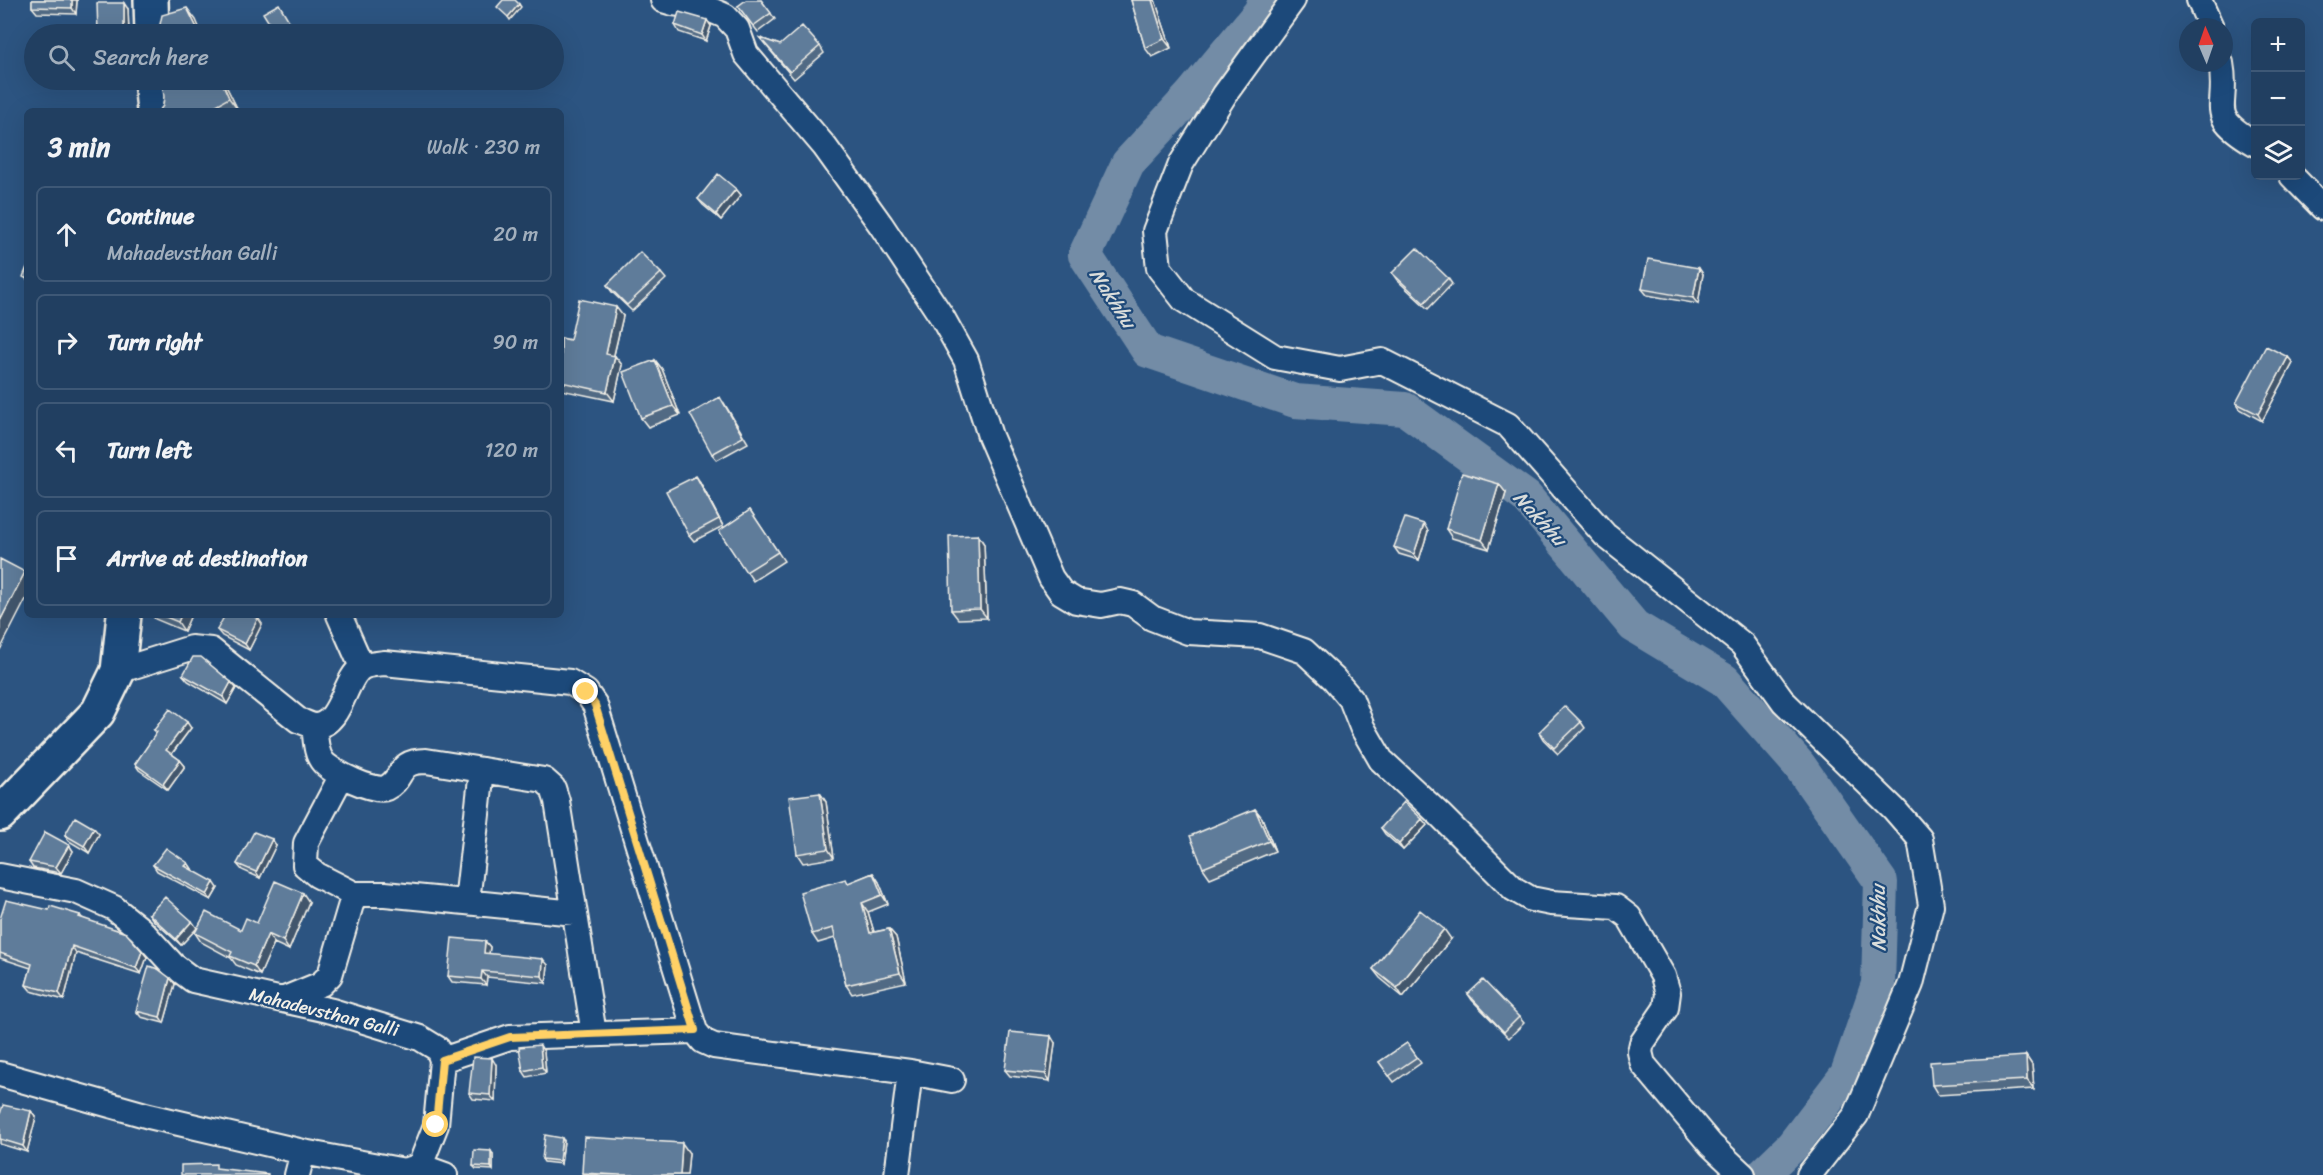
<!DOCTYPE html>
<meta charset="utf-8">
<style>
:root{--surface:#213f61;--page:#294667;--text:#f1f3f6;--muted:#a2afbd;--line:#3e5876}
body{margin:0;font-family:Sriracha,sans-serif;background:var(--page);color:var(--text)}
.controls{position:absolute;right:18px;top:18px;display:grid;overflow:hidden;border-radius:9px;box-shadow:0 6px 24px #0002}
.controls button{width:54px;height:54px;display:grid;place-items:center;padding:0;border:0;border-bottom:2px solid var(--line);background:var(--surface);color:var(--text);font:30px sans-serif}
.compass{position:absolute;left:2179px;top:18px;width:54px;height:54px;border-radius:50%;background:var(--surface);box-shadow:0 6px 24px #0002;rotate:358deg}
.stop{position:absolute;width:18px;height:18px;margin:-14px;border:4px solid #ffd166;border-radius:50%;background:#fff}
.stop.end{background:#ffd166;border-color:#fff;box-shadow:0 2px 6px #0008}
.list{margin:0;padding:0;list-style:none}
h2{display:flex;justify-content:space-between;align-items:center;height:78px;margin:0;padding:0 24px;font-size:26px}
h2 small{font-size:20px;font-weight:400;color:var(--muted)}
.list li{display:grid;grid-template-columns:39px 1fr auto;gap:18px;align-items:center;box-sizing:border-box;height:96px;margin:0 12px 12px;padding:0 12px;border:2px solid var(--line);border-radius:9px}
.list b{display:block;font-size:22px;white-space:nowrap}
.list p{margin:0;font-size:20px;white-space:nowrap;color:var(--muted)}
.list em{font-size:20px;font-style:normal;color:var(--muted)}
.icon{flex:none;width:33px;height:33px;fill:none;stroke:currentColor;stroke-width:2;stroke-linecap:round;stroke-linejoin:round}
.map{position:relative;flex:none;width:2323px;height:1175px;overflow:hidden}
.search{position:absolute;background:var(--surface);box-shadow:0 6px 24px #0002;left:24px;top:24px;width:540px;height:66px;display:flex;align-items:center;gap:15px;box-sizing:border-box;padding:0 21px;border-radius:33px;color:var(--muted);font-size:22px}
.panel{position:absolute;background:var(--surface);box-shadow:0 6px 24px #0002;left:24px;top:108px;width:540px;height:510px;border-radius:9px}
.map>svg:first-child{display:block}
</style>
<div class="map">
<svg width="2323" height="1175" viewBox="0 0 2323 1175">
<rect width="100%" height="100%" fill="#2c5481"/>
<filter id="ink" filterUnits="userSpaceOnUse"><feTurbulence type="fractalNoise" baseFrequency=".0167" numOctaves="2"/><feDisplacementMap in="SourceGraphic" scale="12" xChannelSelector="R" yChannelSelector="G"/><feConvolveMatrix kernelMatrix="1 2 1 2 8 2 1 2 1" color-interpolation-filters="sRGB"/></filter>
<g filter="url(#ink)">
<g fill="none" stroke-linecap="round" stroke-linejoin="round">
<!-- river -->
<path stroke="#738ca6" stroke-width="34" d="M1265,0L1260,12L1191,95L1128,163L1085,255L1148,351L1295,401L1405,409L1526,497L1634,626L1724,680L1799,765L1881,882L1878,984L1847,1074L1792,1146L1762,1175"/>
<defs>
<path id="minor" d="M663,0L673,3L704,7L725,16L737,29L746,54L825,147L881,225L942,317L966,360L990,436L1051,578L1061,592L1076,601L1101,605L1120,601L1133,604L1152,618L1188,632L1260,636L1304,651L1334,679L1351,699L1362,727L1381,760L1440,815L1514,889L1531,899L1551,903L1616,907L1629,917L1663,976L1668,993L1666,1008L1642,1043L1640,1052L1643,1064L1711,1145L1743,1175
M1293,0L1225,94L1181,164L1155,231L1159,268L1184,300L1275,357L1340,369L1382,361L1508,425L1605,535L1742,644L1784,702L1894,809L1920,839L1931,905L1911,984L1856,1115L1809,1175
M2199,0L2211,27
M2221,63C2230,110 2203,113 2256,144
M2292,176L2323,208
M339,615L362,667
M118,671L191,648L211,650L298,720C304,722 311,726 316,726C341,724 344,680 361,668C367,664 377,664 384,663L570,682L586,692L595,705L695,1031L703,1041L714,1046L910,1072L952,1080
M314,726C316,738 315,753 323,762C331,772 375,793 386,788C405,779 395,761 426,761L544,780L553,788L557,801L594,1034
M342,775L306,843L305,865L317,875L354,894H385L575,913
M0,876L76,891L114,908L140,929L173,965L193,980L332,1011L420,1038L438,1049L442,1060L436,1125L420,1166L405,1171L303,1152L149,1116L0,1074
M467,902L482,770
M282,1000L321,984L330,975L354,894
M442,1060L510,1037L695,1031
M420,1166L445,1175
M297,1175L303,1152
M897,1175L910,1072"/>
<path id="secondary" d="M151,0L152,34
M151,80L154,111
M0,814L98,712L118,671L124,615"/>
</defs>
<!-- minor casing -->
<use href="#minor" stroke="#f4f1e8" stroke-width="28"/>
<!-- secondary casing -->
<use href="#secondary" stroke="#f4f1e8" stroke-width="38"/>
<!-- minor -->
<use href="#minor" stroke="#1f4a7a" stroke-width="24"/>
<!-- secondary -->
<use href="#secondary" stroke="#1f4a7a" stroke-width="33"/>
</g>
<!-- wall -->
<path fill="#516a84" stroke="#f4f1e8" stroke-width="1.5" d="M32,0H77L76,14L37,13L32,7Z
M761,0L775,19L758,32L738,6Z
M1131,0H1155L1171,48L1152,57L1145,48Z
M128,9L129,34H99L98,33Z
M675,25L711,26L706,41L679,32Z
M760,38L780,45L820,46L824,53L794,79Z
M223,80L238,110L236,111H159L163,106L164,97Z
M736,189L741,195L721,220L703,205L698,199Z
M661,273L666,279L632,311L612,292L607,285Z
M1392,273L1448,278L1452,284L1428,309L1397,280Z
M1703,274L1698,304L1647,295L1642,289Z
M623,316L614,355L622,365L614,401L561,390V338L570,340Z
M2288,357L2293,363L2262,421L2240,409L2236,403Z
M655,360L662,369L680,415L648,427L641,418Z
M724,403L748,443L717,460L712,454Z
M700,482L723,526L694,541L689,535Z
M1506,493L1489,549L1452,538L1446,529Z
M750,510L784,561L753,581L719,531Z
M1428,531L1419,560L1399,554L1394,547Z
M978,535L984,544L987,618L958,619L951,610Z
M152,615H191L184,631L155,619Z
M258,618L262,624L249,650L222,636L217,630Z
M183,675L231,682L236,688L227,704L188,681Z
M1581,722L1585,728L1558,754L1543,739L1539,732Z
M191,728L172,754L180,760L185,766L168,790L139,770L135,764L157,733L154,730Z
M820,793L826,802L834,858L803,863L797,854Z
M1255,809L1262,818L1275,851L1210,878L1203,868Z
M1427,825L1403,850L1385,834L1381,828Z
M99,834L89,853L69,841L65,835Z
M69,845L73,851L61,873L33,868L29,862Z
M276,845L260,878L242,870L237,864Z
M188,863L192,869L191,870L218,888L211,900L157,871L153,865Z
M873,873L879,882L888,904L868,912L874,932L889,929L896,937L906,982L852,994L846,985L835,938L818,943L812,934L849,883Z
M309,902L289,950L274,943L260,975L236,965L231,958L201,942L195,933L241,930L257,923Z
M49,910L80,915L82,918L147,957L141,974L76,953L64,1000L31,991L26,985L31,968L0,958V919Z
M149,914L197,928L181,945L153,920Z
M1451,939L1403,997L1380,978L1373,969Z
M485,941L490,947L489,954L548,965L546,983L487,977L486,985L452,982L448,976Z
M170,978L175,984L164,1023L141,1017L136,1011Z
M1468,994L1519,1017L1524,1023L1509,1038L1472,1000Z
M1055,1043L1050,1081L1010,1076L1005,1070Z
M1407,1043L1421,1063L1394,1082L1379,1062Z
M544,1052L546,1073L527,1077L523,1071Z
M2026,1056L2032,1065L2034,1089L1938,1095L1932,1085Z
M496,1065L495,1101L473,1099L469,1093Z
M31,1111L36,1117L27,1152L0,1144V1114Z
M564,1141L561,1164L544,1162L542,1159Z
M689,1153L687,1175H583L582,1173Z
M493,1154V1170L476,1169L473,1166Z"/>
<!-- shaded-wall -->
<path fill="#42566c" stroke="#f4f1e8" stroke-width="1.5" d="M72,0H77L76,14L72,8Z
M1152,0H1155L1171,48L1164,39Z
M124,3L128,9L129,34H126L124,33Z
M519,4L521,7L510,20L508,17Z
M187,8L196,20L202,34H200Z
M707,20L711,26L706,41L702,35Z
M221,80H223L238,110L229,98Z
M736,189L741,195L721,220L716,214Z
M1699,268L1703,274L1698,304L1693,298Z
M616,307L623,316L612,363L606,354Z
M615,356L622,365L614,401L607,392Z
M2288,357L2293,363L2262,421L2258,414Z
M655,360L662,369L680,415L673,406Z
M696,476L700,482L723,526L719,519Z
M1499,484L1506,493L1489,549L1482,540Z
M1424,524L1428,531L1419,560L1414,554Z
M978,535L984,544L987,618L980,609Z
M25,572L27,574V597L0,650V621Z
M181,615H191L184,631L178,622Z
M258,618L262,624L249,650L245,644Z
M231,682L236,688L227,704L223,697Z
M187,722L191,728L170,756L166,750Z
M180,760L185,766L168,790L163,784Z
M820,793L826,802L834,858L828,849Z
M1255,809L1262,818L1275,851L1269,841Z
M1422,819L1427,825L1403,850L1399,844Z
M94,828L99,834L89,853L84,846Z
M272,839L276,845L260,878L256,872Z
M69,845L73,851L61,873L56,867Z
M188,863L192,869L189,872L185,866Z
M873,873L879,882L888,904L882,895Z
M214,882L218,888L211,900L207,895Z
M303,893L309,902L289,950L283,941Z
M862,903L868,912L877,942L870,933Z
M192,921L197,928L181,945L176,939Z
M889,929L896,937L906,982L900,973Z
M1444,929L1451,939L1403,997L1397,988Z
M268,934L274,943L260,975L254,966Z
M485,941L490,947L488,960L484,953Z
M72,946L76,953L64,1000L59,993Z
M142,951L147,957L141,974L136,968Z
M543,959L548,965L546,983L542,976Z
M482,971L487,977L486,985L481,979Z
M170,978L175,984L164,1023L160,1017Z
M1051,1036L1055,1043L1050,1081L1046,1074Z
M540,1045L544,1052L546,1073L542,1067Z
M2026,1056L2032,1065L2034,1089L2027,1080Z
M492,1058L496,1065L495,1101L490,1095Z
M31,1111L36,1117L27,1152L23,1146Z
M562,1138L564,1141L561,1164L559,1161Z
M682,1143L689,1153L687,1175H680Z
M491,1151L493,1154V1170L491,1167Z"/>
<!-- building -->
<path fill="#5e7b9a" stroke="#f4f1e8" stroke-width="1.5" d="M32,0H72V8L32,7Z
M503,0H515L519,4L508,17L497,7Z
M746,0H761L771,13L753,26L738,6Z
M1131,0H1152L1164,39L1145,48Z
M97,3H124V33H98Z
M279,4L297,34H276L263,13Z
M187,8L200,34H158L162,15Z
M679,12L707,20L702,35L675,25Z
M802,26L820,46L790,72L760,38L780,45Z
M519,29L522,34H510Z
M162,80H221L229,98L206,111H159L163,106L164,97Z
M718,174L736,189L716,214L698,199Z
M1417,248L1448,278L1424,303L1392,273Z
M640,252L661,273L627,305L607,285Z
M1648,259L1699,268L1693,298L1642,289Z
M27,267V279L23,277Z
M579,299L616,307L606,354L615,356L607,392L561,382V338L570,340Z
M2266,346L2288,357L2258,414L2236,403Z
M655,360L673,406L641,418L623,372Z
M720,397L743,437L712,454L690,414Z
M1462,473L1499,484L1482,540L1446,529Z
M696,476L719,519L689,535L666,491Z
M750,510L778,552L746,572L719,531Z
M1405,518L1424,524L1414,554L1394,547Z
M978,535L980,609L951,610L949,536Z
M0,559L25,572L0,621Z
M161,615H181L178,622Z
M225,615H253L258,618L245,644L217,630Z
M193,657H201L231,682L223,697L183,675Z
M1565,706L1581,722L1554,748L1539,732Z
M170,709L187,722L166,750L180,760L163,784L135,764L157,732L154,730Z
M820,793L828,849L797,854L789,797Z
M1404,802L1422,819L1399,844L1381,828Z
M1255,809L1269,841L1203,868L1190,836Z
M75,817L94,828L84,846L65,835Z
M45,832L69,845L56,867L29,862Z
M254,832L272,839L256,872L237,864Z
M166,848L188,863L185,866L214,882L207,895L153,865Z
M873,873L882,895L862,903L870,933L889,929L900,973L846,985L833,928L812,934L800,892L846,879L848,883Z
M275,881L303,893L283,941L268,934L254,966L230,956L232,952L195,933L206,912L241,930L246,918L257,923Z
M165,897L192,921L176,939L149,914Z
M6,900L49,910L50,906L80,915L79,917L126,933L142,951L136,968L72,946L59,993L26,985L32,964L0,953V919Z
M1420,910L1444,929L1397,988L1373,969Z
M452,938L485,941L484,953L543,959L542,976L482,971L481,979L448,976Z
M149,966L158,969L170,978L160,1017L136,1011Z
M1483,980L1519,1017L1504,1032L1468,994Z
M1010,1032L1051,1036L1046,1074L1005,1070Z
M1407,1043L1417,1057L1389,1076L1379,1062Z
M540,1045L542,1067L523,1071L519,1047Z
M2026,1056L2027,1080L1932,1085L1930,1062Z
M473,1057L492,1058L490,1095L469,1093Z
M3,1105L31,1111L23,1146L0,1139V1114Z
M545,1135L562,1138L559,1161L542,1159Z
M584,1137L682,1143L680,1175H619L582,1173Z
M474,1150L491,1151V1167L473,1166Z
M216,1164V1168L268,1174V1175H181V1165Z"/>
</g>
<g fill="none" stroke-linecap="round" stroke-linejoin="round" filter="url(#ink)">
<!-- route -->
<path stroke="#ffd166" stroke-width="8" d="M436,1125L442,1060L510,1037L695,1030L595,705L586,692"/>
</g>
<g text-anchor="middle" stroke-width="4.5" stroke-linejoin="round" paint-order="stroke">
<!-- street labels -->
<g font-size="18" fill="#f4f1e8" stroke="#1f4a7a">
<text transform="translate(324 1012) rotate(14)" y="6">Mahadevsthan Galli</text>
</g>
<!-- water labels -->
<g font-size="20" font-style="italic" fill="#dadddb" stroke="#1f4a7a">
<text transform="translate(1113 298) rotate(57)" y="7">Nakhhu</text>
<text transform="translate(1540 518) rotate(47)" y="7">Nakhhu</text>
<text transform="translate(1878 918) rotate(-91)" y="7">Nakhhu</text>
</g>
</g>
</svg>
<div class="controls">
<button>+</button>
<button>−</button>
<button><svg class="icon" aria-label="layers" viewBox="0 0 24 24"><path d="M12 4l9 5-9 5-9-5zM3 14l9 5 9-5"/></svg></button>
</div>
<svg class="compass" viewBox="-18 -18 36 36"><path d="M0-13l5 13h-10z" fill="#e53935"/><path d="M0 13l5-13h-10z" fill="#a2afbd"/></svg>
<div class="stop" style="left:436px;top:1125px"></div>
<div class="stop end" style="left:586px;top:692px"></div>
<div class="search"><svg class="icon" aria-label="search" viewBox="0 0 24 24"><circle cx="10" cy="10" r="6"/><path d="M15 15l6 6"/></svg>Search here</div>
<section class="panel">
<h2>3 min<small>Walk · 230 m</small></h2>
<ul class="list">
<li><svg class="icon" aria-label="ahead" viewBox="0 0 24 24"><path d="M12 20V5M6 11l6-6 6 6"/></svg><div><b>Continue</b><p>Mahadevsthan Galli</p></div><em>20 m</em></li>
<li><svg class="icon" aria-label="right" viewBox="0 0 24 24"><path d="M7 20v-9h11M14 6l5 5-5 5"/></svg><div><b>Turn right</b></div><em>90 m</em></li>
<li><svg class="icon" aria-label="left" viewBox="0 0 24 24"><path d="M17 20v-9H6M10 6l-5 5 5 5"/></svg><div><b>Turn left</b></div><em>120 m</em></li>
<li><svg class="icon" aria-label="arrive" viewBox="0 0 24 24"><path d="M6 21V4h12l-3 4 3 4H6"/></svg><div><b>Arrive at destination</b></div></li>
</ul>
</section>
</div>
